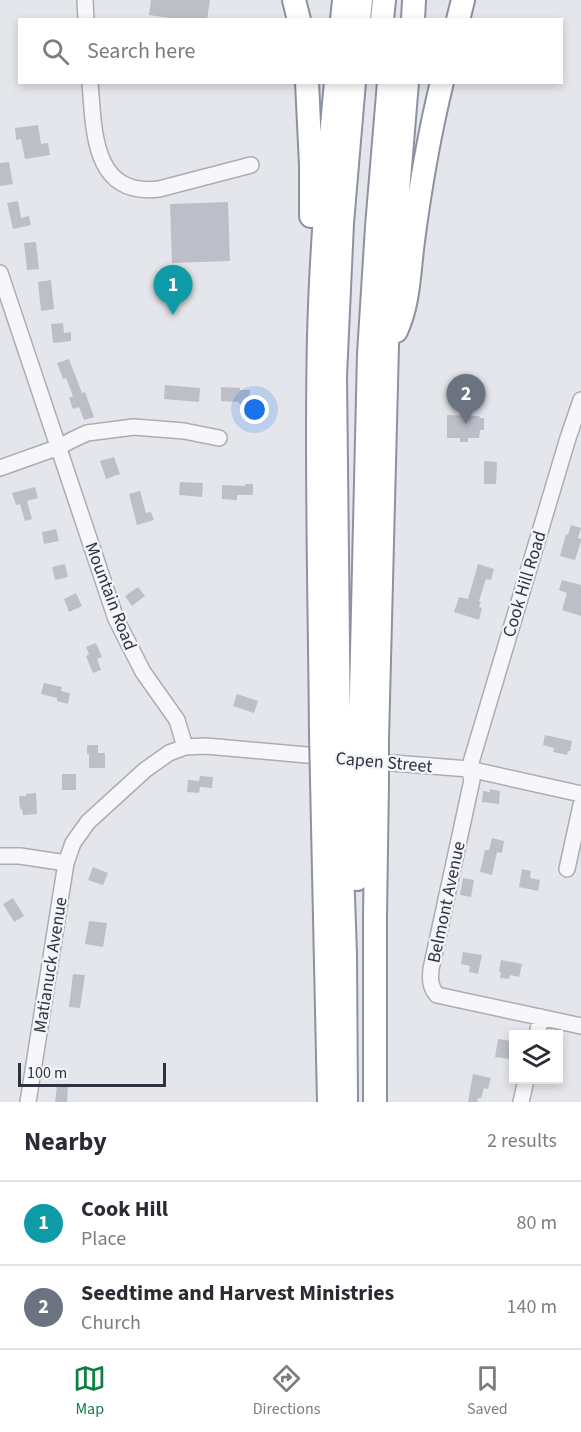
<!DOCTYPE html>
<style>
:root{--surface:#fff;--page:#f2f2f3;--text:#2b2b33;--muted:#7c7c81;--line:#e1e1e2;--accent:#0b8043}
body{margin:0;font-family:"Source Sans 3",sans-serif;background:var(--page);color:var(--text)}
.controls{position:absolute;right:18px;bottom:18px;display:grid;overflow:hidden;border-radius:0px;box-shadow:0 3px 9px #0003}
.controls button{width:54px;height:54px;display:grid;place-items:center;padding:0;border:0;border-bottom:2px solid var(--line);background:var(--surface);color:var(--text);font:30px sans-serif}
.scale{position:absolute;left:18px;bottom:15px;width:148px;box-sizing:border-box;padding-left:6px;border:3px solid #2e3342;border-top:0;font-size:16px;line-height:21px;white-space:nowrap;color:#2e3342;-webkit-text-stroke:4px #f4f5f8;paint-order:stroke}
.you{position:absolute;left:255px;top:410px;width:21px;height:21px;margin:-15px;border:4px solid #fff;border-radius:50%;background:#1a73e8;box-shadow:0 0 0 9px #1a73e833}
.badge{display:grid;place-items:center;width:39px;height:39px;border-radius:50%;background:var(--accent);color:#fff;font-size:20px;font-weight:700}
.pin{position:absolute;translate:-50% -50px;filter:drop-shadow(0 2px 3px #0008)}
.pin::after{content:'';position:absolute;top:32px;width:21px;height:18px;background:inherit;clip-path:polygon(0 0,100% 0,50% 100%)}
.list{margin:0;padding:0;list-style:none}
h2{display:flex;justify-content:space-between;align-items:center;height:78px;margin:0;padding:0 24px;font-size:26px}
h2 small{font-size:20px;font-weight:400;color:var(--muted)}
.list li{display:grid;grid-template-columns:39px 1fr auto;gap:18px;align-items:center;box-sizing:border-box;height:84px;padding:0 24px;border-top:2px solid var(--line)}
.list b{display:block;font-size:22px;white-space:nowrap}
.list p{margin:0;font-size:20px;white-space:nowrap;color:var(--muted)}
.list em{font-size:20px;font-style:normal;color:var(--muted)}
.icon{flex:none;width:33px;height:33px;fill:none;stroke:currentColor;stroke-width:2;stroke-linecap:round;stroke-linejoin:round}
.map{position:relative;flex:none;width:581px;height:1102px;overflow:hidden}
.search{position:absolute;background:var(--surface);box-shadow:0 3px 9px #0003;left:18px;right:18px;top:18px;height:66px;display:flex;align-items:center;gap:15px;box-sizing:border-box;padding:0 21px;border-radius:0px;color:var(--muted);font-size:22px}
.sheet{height:246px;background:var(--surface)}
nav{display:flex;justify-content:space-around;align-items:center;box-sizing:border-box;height:84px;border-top:2px solid var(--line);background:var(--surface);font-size:16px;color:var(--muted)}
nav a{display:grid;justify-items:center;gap:3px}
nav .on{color:var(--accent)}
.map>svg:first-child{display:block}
</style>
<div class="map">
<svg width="581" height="1102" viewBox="0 0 581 1102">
<rect width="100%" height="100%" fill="#e4e6eb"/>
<!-- building -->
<path fill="#bcbfc7" d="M151,0H210L207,20H183L149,15Z
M38,125L41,144L48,143L50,155L25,159L21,139L16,140L15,128Z
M9,162L13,184L0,186V163Z
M18,201L21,218L29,216L31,225L13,229L7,203Z
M228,202L230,261L172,263L170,204Z
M36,242L39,269L27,270L24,243Z
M51,280L54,309L41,311L38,282Z
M63,323L64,333L71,332V341L53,343L51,324Z
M69,359L82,393L85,392L94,417L84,420L79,407L73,409L69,398L73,396L66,378L63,379L57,363Z
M165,385L200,388L199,402L164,399Z
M221,387L240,388V390H250L249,405L239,404V402L221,401Z
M447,415L480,416L479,418H484V430H480L479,438H468V442H460V438H447Z
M114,457L120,474L106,479L100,461Z
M484,461L497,462L496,484H484Z
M180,482L203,483L202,497L179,495Z
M245,484H253V495H237V500L222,499V485L245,486Z
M35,487L38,498L27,501L32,519L25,521L20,504L16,505L12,493Z
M140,491L146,513L151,512L154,520L137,525L129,494Z
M571,525L581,528L578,538L581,539V541L575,560L560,556L566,534L568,535Z
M56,529L59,541L44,544L42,532Z
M65,564L68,577L55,580L52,567Z
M478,564L494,569L491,580L486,579L479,601L481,602L479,607L482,608L479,620L454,612L459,597L468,599Z
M562,580L581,585V616L562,610L567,593L559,590Z
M138,587L145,596L132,606L125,596Z
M76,593L82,606L69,612L64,599Z
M96,643L102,657L97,659L101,670L93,673L86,656L89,654L86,647Z
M44,683L62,687L61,691L70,693L68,704L57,701V698L41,694Z
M237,694L258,701L254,713L233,706Z
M545,735L572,741L570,751H568L567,755L553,752L554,748L543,745Z
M87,745H98V753H105V768H89V754H87Z
M62,774H76V790H62Z
M200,776L213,777L212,788L200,787L199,793L187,792L188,780L199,781Z
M490,789L500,791L499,804L482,802L483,791L490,792Z
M36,793L37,814L23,815L22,809H20L19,796H26V794Z
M492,838L504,841L502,853L497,852L492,875L480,872L485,850H489Z
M93,867L108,873L103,885L88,880Z
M522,869L531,871L530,878L540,880L538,891L519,887Z
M463,878L474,880L471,897L460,895Z
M13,898L24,916L14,922L3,904Z
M89,921L107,923L103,947L85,944Z
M463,952L482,955L478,974L469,972L470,966L461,964Z
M501,960L522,964L519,977L510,975L509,979L500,978L501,972H499Z
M73,974L85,975L80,1008L69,1007Z
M498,1039L512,1041L510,1059L495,1057Z
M473,1074L491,1078L488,1089L484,1088L481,1098H478L477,1102H468Z
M57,1085L68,1086L67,1102H55Z"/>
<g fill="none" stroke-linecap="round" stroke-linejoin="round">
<defs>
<path id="minor" d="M85,0L86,20
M90,82C94,130 92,197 159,189L251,165
M0,273L116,619L143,672L177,720L185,747
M581,400L568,438L469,769L472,780L431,969C430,980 430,987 437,995L581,1026
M0,468L59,447L72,440L87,433L134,427L184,431L219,438
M368,761L469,769L581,794
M0,856H20L66,863
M567,869L581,805
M537,1034L541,1017
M28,1102L66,863L73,843L88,822L145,770L169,753L185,747L206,746L329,757
M521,1102L526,1080"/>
<path id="highway" d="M294,0L299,20
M342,20L344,0
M359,20L361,0
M382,20L384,0
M413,20L414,0
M458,20L463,0
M307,82L311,165V216
M396,331C409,304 409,271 413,241C420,188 429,135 442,82
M321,734C320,602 316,469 319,337C321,252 328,167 336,82
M339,735L335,376L342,223L354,82
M360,737L369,354L377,227L389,82
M377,739L387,345L391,276L407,82
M322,779L329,1102
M339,780L345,955L346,1102
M357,879L359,782
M375,1102V915L377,783"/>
</defs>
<!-- minor casing -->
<use href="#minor" stroke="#aaadb5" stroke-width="18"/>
<!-- highway casing -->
<use href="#highway" stroke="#8d92a0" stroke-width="26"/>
<!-- minor -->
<use href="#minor" stroke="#f7f7f9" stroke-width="15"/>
<!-- highway -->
<use href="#highway" stroke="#fff" stroke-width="22"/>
<defs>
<path id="highway-bridge" d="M321,734L322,779
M339,735V780
M359,782L360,737
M377,783V739"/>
</defs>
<!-- highway-bridge casing -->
<use href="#highway-bridge" stroke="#8d92a0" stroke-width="26" stroke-linecap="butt"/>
<!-- highway-bridge -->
<use href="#highway-bridge" stroke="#fff" stroke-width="22"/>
</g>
<g text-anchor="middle" stroke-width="4.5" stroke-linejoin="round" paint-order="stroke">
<!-- street labels -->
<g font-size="18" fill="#2e3342" stroke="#f4f5f8">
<text transform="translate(524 584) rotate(-73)" y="6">Cook Hill Road</text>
<text transform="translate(111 596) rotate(69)" y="6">Mountain Road</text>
<text transform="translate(384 762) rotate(5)" y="6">Capen Street</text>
<text transform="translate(446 902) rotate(-78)" y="6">Belmont Avenue</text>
<text transform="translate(50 965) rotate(-81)" y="6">Matianuck Avenue</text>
</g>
</g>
</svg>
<div class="controls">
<button><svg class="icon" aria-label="layers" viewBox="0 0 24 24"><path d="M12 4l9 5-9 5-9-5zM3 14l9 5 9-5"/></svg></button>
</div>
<div class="scale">100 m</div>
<div class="you"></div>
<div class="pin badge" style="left:173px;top:315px;background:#0f9aa8">1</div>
<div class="pin badge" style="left:466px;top:424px;background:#6b7280">2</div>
<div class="search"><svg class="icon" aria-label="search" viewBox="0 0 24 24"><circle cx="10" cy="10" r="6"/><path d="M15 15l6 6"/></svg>Search here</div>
</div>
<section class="sheet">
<h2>Nearby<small>2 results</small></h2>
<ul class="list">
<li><span class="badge" style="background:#0f9aa8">1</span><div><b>Cook Hill</b><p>Place</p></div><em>80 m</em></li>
<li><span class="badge" style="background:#6b7280">2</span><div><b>Seedtime and Harvest Ministries</b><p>Church</p></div><em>140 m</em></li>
</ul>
</section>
<nav>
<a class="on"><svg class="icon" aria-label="map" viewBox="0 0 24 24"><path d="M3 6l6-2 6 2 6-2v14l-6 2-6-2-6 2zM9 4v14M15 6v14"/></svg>Map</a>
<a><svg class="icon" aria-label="directions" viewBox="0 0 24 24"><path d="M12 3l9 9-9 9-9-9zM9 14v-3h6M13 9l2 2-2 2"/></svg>Directions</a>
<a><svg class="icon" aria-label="saved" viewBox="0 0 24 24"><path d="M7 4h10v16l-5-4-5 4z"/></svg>Saved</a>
</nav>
